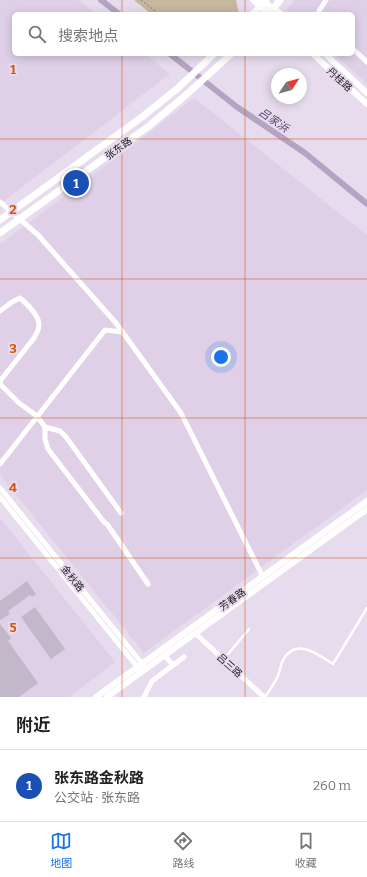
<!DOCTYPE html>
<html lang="zh">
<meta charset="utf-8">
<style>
:root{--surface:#fff;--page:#f6f6f6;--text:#222;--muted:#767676;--line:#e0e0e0;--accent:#1a73e8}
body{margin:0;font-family:Bitter,"Noto Sans SC",serif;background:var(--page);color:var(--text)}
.compass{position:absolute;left:271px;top:68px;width:36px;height:36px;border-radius:50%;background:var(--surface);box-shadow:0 2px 10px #0003;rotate:54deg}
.you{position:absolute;left:221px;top:357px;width:14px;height:14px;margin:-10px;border:3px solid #fff;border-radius:50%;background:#1a73e8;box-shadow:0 0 0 6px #1a73e833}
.badge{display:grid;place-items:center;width:26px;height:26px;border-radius:50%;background:var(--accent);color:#fff;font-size:13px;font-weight:700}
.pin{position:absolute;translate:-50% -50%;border:2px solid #fff;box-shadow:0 1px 4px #0006}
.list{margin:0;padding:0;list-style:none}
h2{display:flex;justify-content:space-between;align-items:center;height:52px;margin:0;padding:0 16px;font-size:17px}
h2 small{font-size:13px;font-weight:400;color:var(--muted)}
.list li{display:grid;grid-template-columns:26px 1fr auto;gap:12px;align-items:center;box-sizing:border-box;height:72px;padding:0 16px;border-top:1px solid var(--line)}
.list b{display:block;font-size:15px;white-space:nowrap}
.list p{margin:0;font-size:13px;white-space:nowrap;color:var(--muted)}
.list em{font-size:13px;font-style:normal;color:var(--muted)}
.icon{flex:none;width:22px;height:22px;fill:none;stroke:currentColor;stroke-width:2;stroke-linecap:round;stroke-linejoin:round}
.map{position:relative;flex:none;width:367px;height:697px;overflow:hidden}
.search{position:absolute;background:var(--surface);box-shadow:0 2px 10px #0003;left:12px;right:12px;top:12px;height:44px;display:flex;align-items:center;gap:10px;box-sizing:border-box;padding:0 14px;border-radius:6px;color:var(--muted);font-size:15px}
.sheet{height:124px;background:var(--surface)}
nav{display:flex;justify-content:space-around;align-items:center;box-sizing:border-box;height:56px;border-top:1px solid var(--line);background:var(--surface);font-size:11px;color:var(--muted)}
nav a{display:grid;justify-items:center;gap:2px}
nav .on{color:var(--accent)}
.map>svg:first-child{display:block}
</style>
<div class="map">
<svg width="367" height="697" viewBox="0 0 367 697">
<rect width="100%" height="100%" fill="#e7dcee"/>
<!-- built -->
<path fill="#dfd0e8" d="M0,0H79L96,14H14V54H145L170,74L0,204Z
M295,0H367V84L334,54H353V14H291L286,10Z
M194,98L367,235V490L144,653L0,475V244L137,142Z
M0,518L115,662L69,697H0Z"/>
<!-- green -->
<path fill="#c6b79f" d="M134,0H236L239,14H151Z"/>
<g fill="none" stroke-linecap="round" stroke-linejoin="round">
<!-- canal -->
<path stroke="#b6a3c3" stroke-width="6" d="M101,0L119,14
M170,54L237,107L305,153L367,204"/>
</g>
<!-- building -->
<path fill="#c2b8c9" d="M27,581L36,594L32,597L30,595L8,611L10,614L0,620V601Z
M35,607L65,649L51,659L21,617Z
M0,624L11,638L8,641L38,683L19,697H0Z"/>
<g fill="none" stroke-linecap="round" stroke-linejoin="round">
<!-- path -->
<path stroke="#807885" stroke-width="1" stroke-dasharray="2 2" stroke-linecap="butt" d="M141,0L159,14"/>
<!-- service -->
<path stroke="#fff" stroke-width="2.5" d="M224,659L249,629
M265,697C269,691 274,684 277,678C280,672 280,666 283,660C295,637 318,654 333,664L367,608"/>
<!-- minor -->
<path stroke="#fff" stroke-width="5" d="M320,14L319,11L326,0
M353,49L367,62
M0,202L38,235L116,323L181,413L263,577
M0,311L12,302L20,298C27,304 39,315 39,325C39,330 36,334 34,338L0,381
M0,381L1,385L19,403L37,416L45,427L60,431L66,437L121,513
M45,427V439L48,449L104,522L107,524L148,584
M0,464L105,330L122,332
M0,488L144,666
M0,497L139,669
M195,633L264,697
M164,655L173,665
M144,697L152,681L184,657"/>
<!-- tertiary -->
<path stroke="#fff" stroke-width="6" d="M253,0L269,14
M261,0L281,14
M313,54L367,104
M325,54L367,93
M96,697L367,501
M107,697L367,509"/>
<!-- secondary -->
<path stroke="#fff" stroke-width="7" d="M253,14L266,0
M269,14L280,0
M0,220L142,117L178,88L214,54
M0,233L149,126L187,94L231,54"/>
</g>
<!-- grid -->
<path fill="none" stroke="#d4530e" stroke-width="1" stroke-opacity="0.55" d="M122,0V14M245,0V14M122,54V697M245,54V697M0,139H367M0,279H367M0,418H367M0,558H367"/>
<g text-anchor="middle" stroke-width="4" stroke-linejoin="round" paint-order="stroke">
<!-- street labels -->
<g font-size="10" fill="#1e1a21" stroke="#e7dcee">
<text transform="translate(340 79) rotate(43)" y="4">丹桂路</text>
<text transform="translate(118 148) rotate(-36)" y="4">张东路</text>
<text transform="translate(73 578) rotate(51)" y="4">金秋路</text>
<text transform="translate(232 599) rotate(-36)" y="4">芳春路</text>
<text transform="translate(230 665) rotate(42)" y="4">吕三路</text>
</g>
<!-- water labels -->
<g font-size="11" font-style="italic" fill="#593c6a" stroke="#e7dcee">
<text transform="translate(274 120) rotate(34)" y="4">吕家浜</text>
</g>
</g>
<g font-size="13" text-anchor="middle" font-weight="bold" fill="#d4530e" stroke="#e7dcee" stroke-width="4" stroke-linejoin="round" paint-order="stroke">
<text x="13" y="74">1</text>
<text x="13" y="214">2</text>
<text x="13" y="353">3</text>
<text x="13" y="492">4</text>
<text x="13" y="632">5</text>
</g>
</svg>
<svg class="compass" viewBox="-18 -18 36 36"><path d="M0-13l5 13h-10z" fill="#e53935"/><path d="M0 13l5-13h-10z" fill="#767676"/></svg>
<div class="you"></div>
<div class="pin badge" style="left:76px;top:183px;background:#1a4fb4">1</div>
<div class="search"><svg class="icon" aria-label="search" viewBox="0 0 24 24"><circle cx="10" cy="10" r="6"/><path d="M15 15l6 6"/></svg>搜索地点</div>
</div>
<section class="sheet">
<h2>附近<small></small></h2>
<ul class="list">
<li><span class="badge" style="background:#1a4fb4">1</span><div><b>张东路金秋路</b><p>公交站 · 张东路</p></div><em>260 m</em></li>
</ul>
</section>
<nav>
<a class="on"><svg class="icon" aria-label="map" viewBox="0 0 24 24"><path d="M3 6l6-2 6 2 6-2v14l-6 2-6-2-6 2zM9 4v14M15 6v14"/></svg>地图</a>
<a><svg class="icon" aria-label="directions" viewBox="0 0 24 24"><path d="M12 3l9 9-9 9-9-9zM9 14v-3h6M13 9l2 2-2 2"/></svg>路线</a>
<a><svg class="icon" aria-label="saved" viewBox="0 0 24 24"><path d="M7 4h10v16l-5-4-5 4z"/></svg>收藏</a>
</nav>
